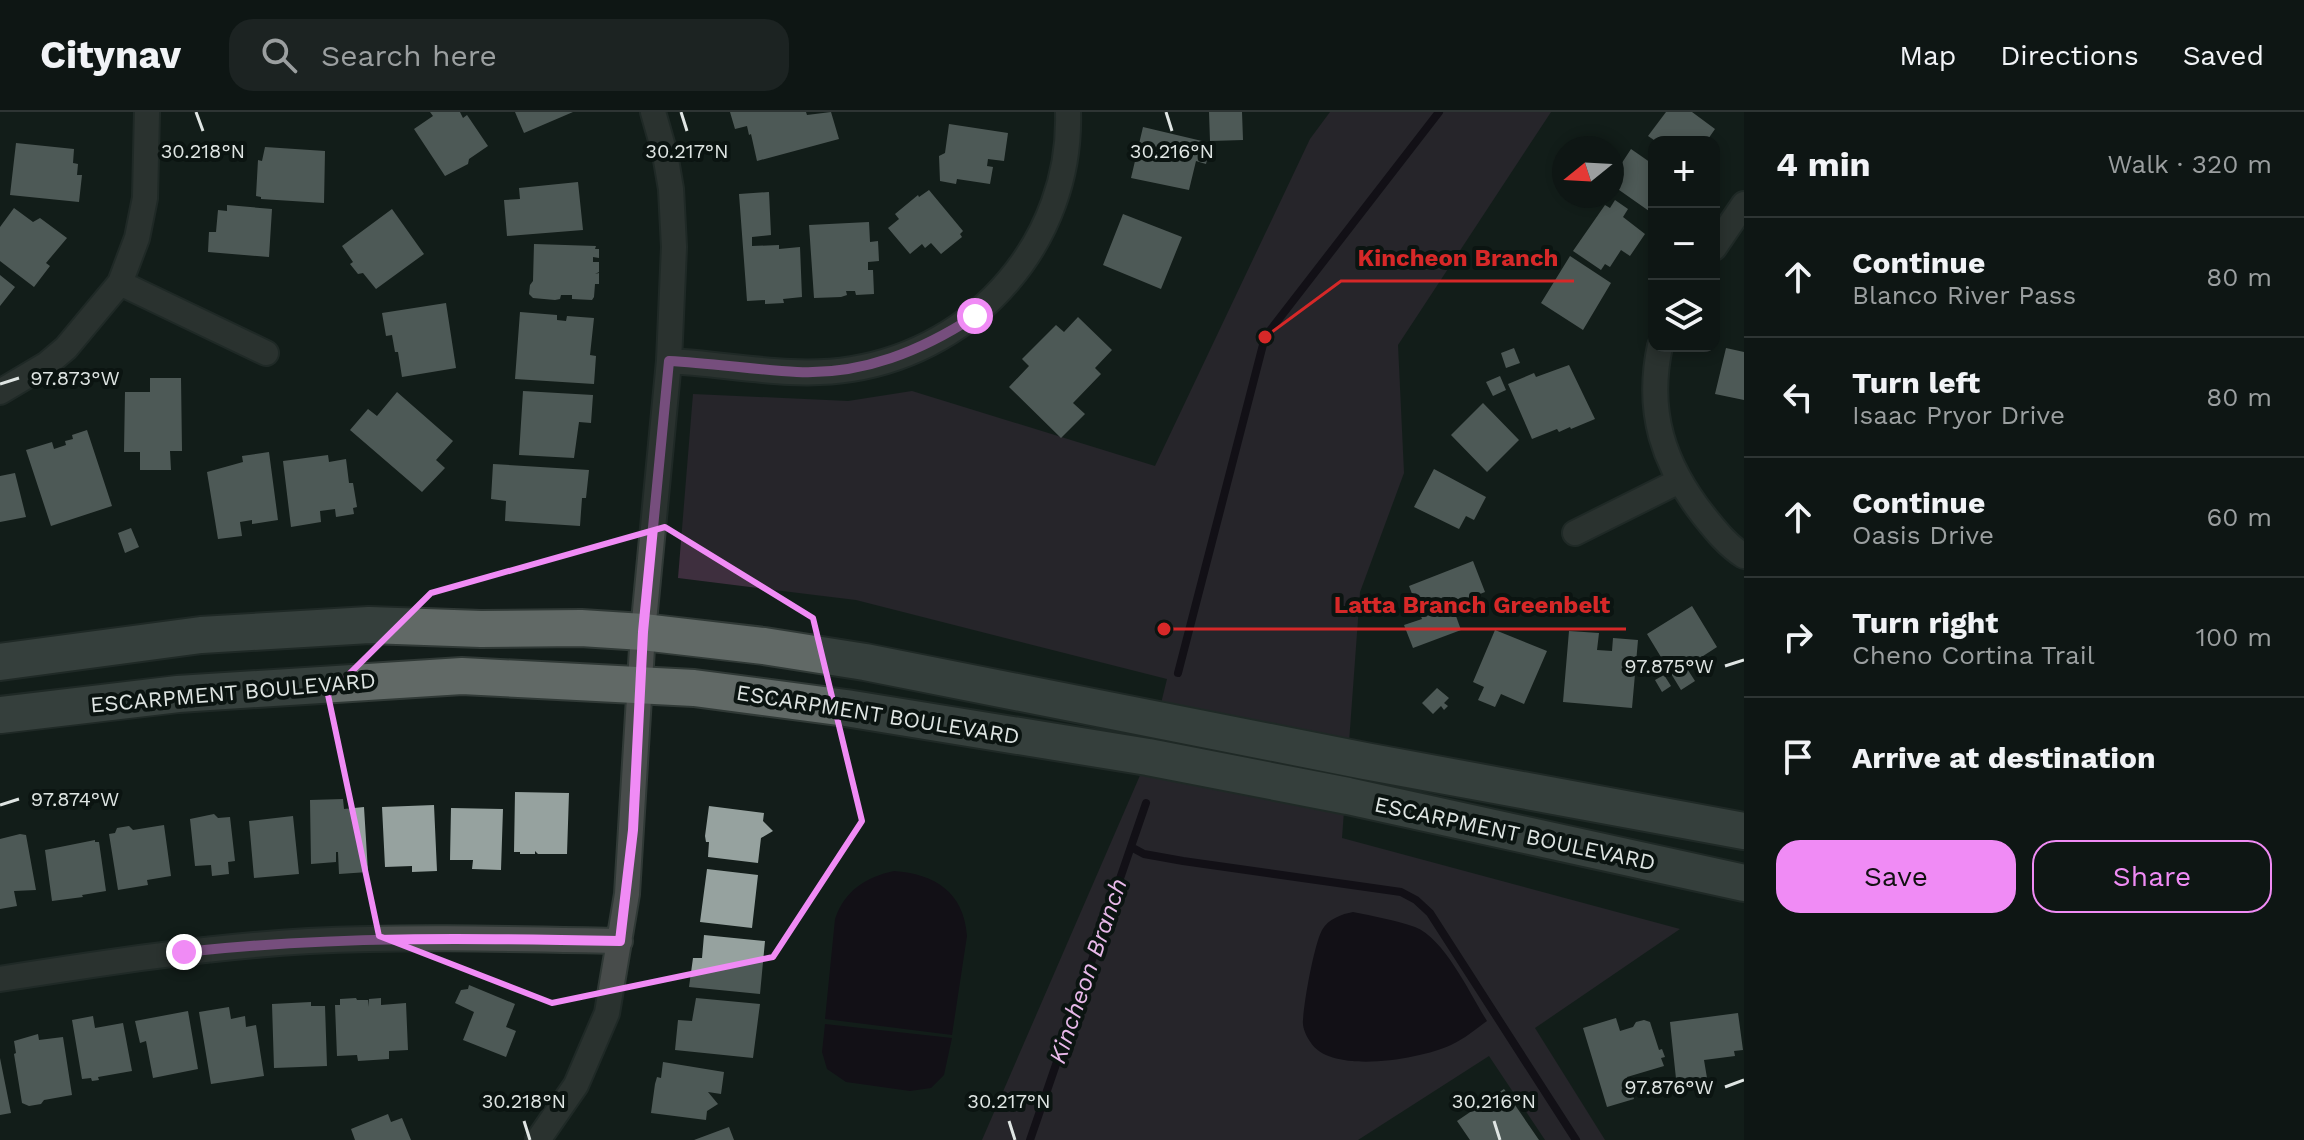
<!DOCTYPE html>
<meta charset="utf-8">
<style>
:root{--surface:#0e1614;--page:#1c2322;--text:#f1f3f6;--muted:#9b9fa0;--line:#2e3534;--accent:#f08bf5}
body{margin:0;font-family:"Work Sans",sans-serif;background:var(--page);color:var(--text)}
.controls{position:absolute;right:24px;top:24px;display:grid;overflow:hidden;border-radius:16px;box-shadow:0 4px 12px #0003}
.controls button{width:72px;height:72px;display:grid;place-items:center;padding:0;border:0;border-bottom:2px solid var(--line);background:var(--surface);color:var(--text);font:40px sans-serif}
.compass{position:absolute;left:1552px;top:24px;width:72px;height:72px;border-radius:50%;background:var(--surface);box-shadow:0 4px 12px #0003;rotate:252deg}
.stop{position:absolute;width:24px;height:24px;margin:-18px;border:6px solid #f08bf5;border-radius:50%;background:#fff}
.stop.end{background:#f08bf5;border-color:#fff;box-shadow:0 2px 8px #0008}
.list{margin:0;padding:0;list-style:none}
h2{display:flex;justify-content:space-between;align-items:center;height:104px;margin:0;padding:0 32px;font-size:34px}
h2 small{font-size:26px;font-weight:400;color:var(--muted)}
.list li{display:grid;grid-template-columns:52px 1fr auto;gap:24px;align-items:center;box-sizing:border-box;height:120px;padding:0 32px;border-top:2px solid var(--line)}
.list b{display:block;font-size:30px;white-space:nowrap}
.list p{margin:0;font-size:26px;white-space:nowrap;color:var(--muted)}
.list em{font-size:26px;font-style:normal;color:var(--muted)}
.actions{display:flex;gap:16px;padding:24px 32px}
.actions a{flex:1;padding:18px 0;border:2px solid var(--accent);border-radius:24px;text-align:center;font-size:28px;color:var(--accent)}
.actions .main{background:var(--accent);color:#111}
.icon{flex:none;width:44px;height:44px;fill:none;stroke:currentColor;stroke-width:2;stroke-linecap:round;stroke-linejoin:round}
.map{position:relative;flex:none;width:1744px;height:1028px;overflow:hidden}
header{display:flex;align-items:center;gap:48px;box-sizing:border-box;height:112px;padding:0 40px;background:var(--surface);border-bottom:2px solid var(--line)}
header strong{font-size:38px}
nav{display:flex;gap:44px;margin-inline-start:auto;font-size:28px}
.search{width:560px;height:72px;background:var(--page);display:flex;align-items:center;gap:20px;box-sizing:border-box;padding:0 28px;border-radius:24px;color:var(--muted);font-size:30px}
main{display:flex}
aside{flex:1;background:var(--surface)}
.map>svg:first-child{display:block}
</style>
<header>
<strong>Citynav</strong>
<div class="search"><svg class="icon" aria-label="search" viewBox="0 0 24 24"><circle cx="10" cy="10" r="6"/><path d="M15 15l6 6"/></svg>Search here</div>
<nav><a>Map</a><a>Directions</a><a>Saved</a></nav>
</header>
<main>
<div class="map">
<svg width="1744" height="1028" viewBox="0 0 1744 1028">
<rect width="100%" height="100%" fill="#131d1a"/>
<!-- green -->
<path fill="#3e2f3e" d="M1330,0H1551L1398,233L1404,361L1360,480L1342,726L1680,817L1535,916L1605,1028H1545L1489,944L1358,1028H982L1148,645L1167,567L856,488L678,466L693,282L848,289L912,279L1155,354L1310,27Z"/>
<!-- water -->
<path fill="#120113" d="M894,759C935,762 964,780 967,824L952,923L825,907L835,807C845,778 866,765 894,759Z
M1353,800C1373,804 1395,808 1415,815C1445,827 1470,882 1487,909C1476,917 1464,927 1451,933C1421,947 1332,963 1311,931C1306,924 1302,915 1303,908C1304,889 1314,833 1322,818C1328,807 1342,802 1353,800Z
M825,912L952,926L944,963L931,976L910,979L846,970L827,957L822,940Z"/>
<g fill="none" stroke-linecap="round" stroke-linejoin="round">
<!-- stream -->
<path stroke="#120113" stroke-width="8" d="M1178,561L1265,225L1439,0
M1131,735L1144,742L1183,749L1401,780L1416,788L1430,801L1576,1028
M1030,1028L1146,691"/>
</g>
<!-- building -->
<path fill="#96a29f" d="M430,0H460L463,6L467,3L488,34L469,47L468,52L445,64L414,17L433,4Z
M515,0H573L524,21Z
M730,0H806L807,3L831,0L839,27L757,49L751,22L749,23L747,14L735,17Z
M1209,0H1242L1243,28L1210,29Z
M1666,0H1692L1715,17L1706,30H1657L1648,24Z
M949,12L1008,21L1004,49L988,47L987,54L993,55L990,72L957,67L956,72L940,69L939,44L945,41Z
M1143,15L1202,29L1201,34L1210,36L1206,52L1196,49L1189,78L1131,66Z
M16,31L74,37L73,51L78,52L77,63H82L79,90L10,83Z
M265,35L325,39L324,91L261,87V85L256,84L258,48L262,49Z
M1631,37L1654,53V92L1649,99L1612,73V66Z
M578,70L583,118L507,124L504,88L520,87L519,76Z
M929,78L963,119L960,122L962,125L941,142L931,131L925,136L922,132L910,142L888,116L899,107L895,102L918,83L919,85Z
M769,80L771,123L752,125V134L779,133V137L800,135L802,185L783,187L784,191L765,192V188L747,189L739,82Z
M1615,88L1628,97L1623,105L1645,122L1630,144L1621,138L1610,155L1605,152L1601,158L1573,139L1605,93L1610,96Z
M227,93L272,97L269,145L208,140L209,120H216L218,98L227,99Z
M14,96L33,110L40,106L67,126L46,151L50,154L34,175L0,149V115Z
M392,97L424,142L376,177L363,161L358,162L350,152L353,150L342,134Z
M1123,102L1182,125L1161,177L1103,153Z
M869,110L870,130L878,129L879,149L868,150V158H873L874,182L856,183L855,179H846L847,183L841,185L814,186L809,113Z
M534,132L596,134L595,137H599V146L593,145V150H599V160L595,162L599,161V172H595L594,185L592,188L572,187V183H561L560,187L555,188L533,186L529,182L530,173L533,169Z
M1570,144L1611,171L1583,218L1541,191Z
M0,163L15,175L0,194Z
M446,191L456,256L402,265L398,240H395L392,223L386,224L382,201Z
M520,200L557,203V208L566,209L567,204L594,206L590,243L596,244L594,272L515,267Z
M1078,205L1112,238L1095,256L1101,262L1073,291L1085,302L1061,326L1009,275L1029,254L1022,247L1056,213L1064,220Z
M1514,236L1520,251L1506,256L1501,241Z
M1726,236L1744,240V288L1715,282Z
M1569,253L1595,307L1571,317L1570,315L1559,320L1557,317L1532,327L1508,272L1534,261L1536,265Z
M1500,264L1506,278L1493,284L1486,270Z
M150,266H181L182,339H170L171,358H140V340H124L125,280H150Z
M523,279L593,283L591,311L579,310L574,346L519,343Z
M397,280L453,329L436,348L445,356L422,380L350,318L368,297L377,304Z
M1483,291L1519,328L1487,360L1451,323Z
M87,318L112,394L51,414L26,338L52,330L54,337L66,333L65,329L73,327L72,323Z
M269,340L278,408L252,412V408L240,410L242,424L218,427L207,360L243,350L242,344Z
M328,343L329,350L346,347L349,371H353L357,395L353,396L354,402L336,405L335,397L320,399L321,410L291,415L283,349Z
M493,352L589,358L586,386H582L580,414L505,409L506,389L491,387Z
M1434,357L1486,385L1474,408L1466,404L1459,417L1414,395Z
M15,361L26,405L0,410V364Z
M131,416L139,435L125,441L118,421Z
M1473,449L1485,480L1452,493L1461,518L1413,536L1404,513L1422,507L1409,474Z
M1692,494L1717,535L1686,555L1695,569L1681,578L1647,522Z
M1495,518L1547,539L1524,592L1501,582L1495,595L1478,588L1484,575L1473,570Z
M1569,519L1599,521L1597,538L1612,539L1613,526L1638,528L1632,596L1563,590Z
M1664,563L1671,574L1662,580L1655,568Z
M1437,576L1449,586L1444,591L1448,594L1444,598L1441,594L1433,602L1422,591Z
M515,680L569,681L567,742H538L535,739V742H520V740H514Z
M343,687L344,697L364,695L368,760L339,762L338,740H336V750L311,752L310,688Z
M434,693L437,759L412,760V754L385,755L382,695Z
M709,694L764,701L763,709L773,719L761,726L758,751L708,745L709,730H706L705,724Z
M451,696L503,697L501,758L472,757L473,748H450Z
M214,702L218,706L230,705L235,749L228,750L229,762L212,764L211,753L195,754L190,707Z
M293,704L299,762L254,766L249,709Z
M164,713L171,764L147,768L148,773L118,778L109,722L115,721L117,716L129,714L133,718Z
M20,722L26,723L36,778L14,779L17,794L0,797V727Z
M95,728V730H99L106,779L82,783L83,785L52,789L45,738Z
M707,757L758,763L752,816L700,810Z
M704,823L765,829L760,882L689,875L693,846H702Z
M469,873L515,892L506,915L516,919L506,945L463,928L474,900L455,891L461,878L468,877Z
M356,886L357,888H368V895L369,887L381,886V893L406,891L408,938L389,939V947L358,949L357,943L337,944L335,893H340V887Z
M696,886L760,892L753,946L675,938L678,908L692,909Z
M311,890V894H325L327,954L274,956L272,892Z
M229,895L231,907L245,904L246,915L256,913L264,964L211,972L199,900Z
M188,899L198,957L153,966L146,929L140,931L135,909Z
M1738,901L1743,938L1734,939L1735,944L1704,948L1708,972L1677,976L1670,910Z
M93,904L95,916L123,911L132,959L98,965L99,968L92,969L91,966L82,967L72,908Z
M1616,906L1620,919L1633,915L1636,910L1644,908L1650,910L1659,938L1662,937L1665,945L1661,946L1664,954L1627,965L1634,987L1607,995L1583,916Z
M38,922L39,928L63,925L72,983L44,988L41,992L29,994L22,991L14,942L16,941L14,929Z
M0,946L11,1001L0,1003Z
M663,950L724,960L721,982L708,980L718,992L707,999L706,1008L651,1001L655,972L657,965L661,966Z
M1504,977L1539,1028H1470L1457,1009Z
M388,1002L391,1010L402,1006L411,1028H355L351,1017Z
M729,1015L734,1028H694Z"/>
<g fill="none" stroke-linecap="round" stroke-linejoin="round">
<defs>
<path id="street" d="M1714,136L1744,92
M120,171L266,241
M1660,234C1646,300 1663,352 1704,404C1716,419 1728,434 1744,444
M669,249C729,252 792,267 852,257C977,237 1072,128 1068,0
M0,280L47,252L66,236L120,171L137,126L145,86L147,0
M1575,421L1679,369
M0,867C102,851 205,835 309,829C412,824 516,827 620,829
M538,1028L576,973L607,901L627,782L643,520L669,249L674,135L671,77L665,42L653,0"/>
<path id="secondary" d="M0,550L201,523L369,513L481,517L581,516L643,520L764,534L865,550L1365,649L1744,719
M0,603L178,582L462,564L694,576L846,596L1148,645L1348,684L1744,771"/>
</defs>
<!-- street casing -->
<use href="#street" stroke="#303936" stroke-width="28"/>
<!-- secondary casing -->
<use href="#secondary" stroke="#303936" stroke-width="40"/>
<!-- street -->
<use href="#street" stroke="#484c4b" stroke-width="24"/>
<!-- secondary -->
<use href="#secondary" stroke="#616966" stroke-width="36"/>
</g>
<g fill="none" stroke-linecap="round" stroke-linejoin="round">
<!-- route -->
<path stroke="#f08bf5" stroke-width="10" d="M184,840C330,824 474,826 620,829L633,718L643,520L669,249C712,251 755,258 797,260C863,263 921,239 975,204"/>
</g>
<!-- marked area -->
<path d="M0 0H1744V1028H0ZM665,415L813,506L862,709L773,845L552,891L379,824L328,583L431,481Z" fill="#131d1a" fill-opacity=".55" fill-rule="evenodd"/>
<path fill="none" stroke="#f08bf5" stroke-width="6" stroke-linejoin="round" d="M665,415L813,506L862,709L773,845L552,891L379,824L328,583L431,481Z"/>
<!-- ticks -->
<path fill="none" stroke="#dfe5e3" stroke-width="3" d="M196,0L203,19M681,0L687,19M1166,0L1172,19M0,272L19,266M1725,554L1744,548M0,693L19,687M1725,975L1744,968M524,1009L530,1028M1009,1009L1015,1028M1494,1009L1500,1028"/>
<g text-anchor="middle" stroke-width="8" stroke-linejoin="round" paint-order="stroke">
<!-- street labels -->
<g font-size="22" fill="#dfe5e3" stroke="#0b1411">
<text transform="translate(233 580) rotate(-5)" y="8">ESCARPMENT BOULEVARD</text>
<text transform="translate(878 602) rotate(9)" y="8">ESCARPMENT BOULEVARD</text>
<text transform="translate(1515 721) rotate(12)" y="8">ESCARPMENT BOULEVARD</text>
</g>
<!-- water labels -->
<g font-size="24" font-style="italic" fill="#e8b8e9" stroke="#0b1411">
<text transform="translate(1088 859) rotate(-71)" y="8">Kincheon Branch</text>
</g>
</g>
<g font-size="20" text-anchor="middle" fill="#dfe5e3" stroke="#0b1411" stroke-width="8" stroke-linejoin="round" paint-order="stroke">
<text x="203" y="46">30.218°N</text>
<text x="687" y="46">30.217°N</text>
<text x="1172" y="46">30.216°N</text>
<text x="75" y="273">97.873°W</text>
<text x="1669" y="561">97.875°W</text>
<text x="75" y="694">97.874°W</text>
<text x="1669" y="982">97.876°W</text>
<text x="524" y="996">30.218°N</text>
<text x="1009" y="996">30.217°N</text>
<text x="1494" y="996">30.216°N</text>
</g>
<!-- callouts -->
<path fill="none" stroke="#d62828" stroke-width="3" d="M1265 225L1341 169H1574M1164 517L1317 517H1626"/>
<g fill="#d62828" stroke="#0b1411" stroke-width="3">
<circle cx="1265" cy="225" r="8"/>
<circle cx="1164" cy="517" r="8"/>
</g>
<g font-size="24" text-anchor="middle" font-weight="bold" fill="#d62828" stroke="#0b1411" stroke-width="8" stroke-linejoin="round" paint-order="stroke">
<text x="1458" y="154">Kincheon Branch</text>
<text x="1472" y="501">Latta Branch Greenbelt</text>
</g>
</svg>
<div class="controls">
<button>+</button>
<button>−</button>
<button><svg class="icon" aria-label="layers" viewBox="0 0 24 24"><path d="M12 4l9 5-9 5-9-5zM3 14l9 5 9-5"/></svg></button>
</div>
<svg class="compass" viewBox="-18 -18 36 36"><path d="M0-13l5 13h-10z" fill="#e53935"/><path d="M0 13l5-13h-10z" fill="#9b9fa0"/></svg>
<div class="stop" style="left:975px;top:204px"></div>
<div class="stop end" style="left:184px;top:840px"></div>
</div>
<aside>
<h2>4 min<small>Walk · 320 m</small></h2>
<ul class="list">
<li><svg class="icon" aria-label="ahead" viewBox="0 0 24 24"><path d="M12 20V5M6 11l6-6 6 6"/></svg><div><b>Continue</b><p>Blanco River Pass</p></div><em>80 m</em></li>
<li><svg class="icon" aria-label="left" viewBox="0 0 24 24"><path d="M17 20v-9H6M10 6l-5 5 5 5"/></svg><div><b>Turn left</b><p>Isaac Pryor Drive</p></div><em>80 m</em></li>
<li><svg class="icon" aria-label="ahead" viewBox="0 0 24 24"><path d="M12 20V5M6 11l6-6 6 6"/></svg><div><b>Continue</b><p>Oasis Drive</p></div><em>60 m</em></li>
<li><svg class="icon" aria-label="right" viewBox="0 0 24 24"><path d="M7 20v-9h11M14 6l5 5-5 5"/></svg><div><b>Turn right</b><p>Cheno Cortina Trail</p></div><em>100 m</em></li>
<li><svg class="icon" aria-label="arrive" viewBox="0 0 24 24"><path d="M6 21V4h12l-3 4 3 4H6"/></svg><div><b>Arrive at destination</b></div></li>
</ul>
<div class="actions"><a class="main">Save</a><a>Share</a></div>
</aside>
</main>
